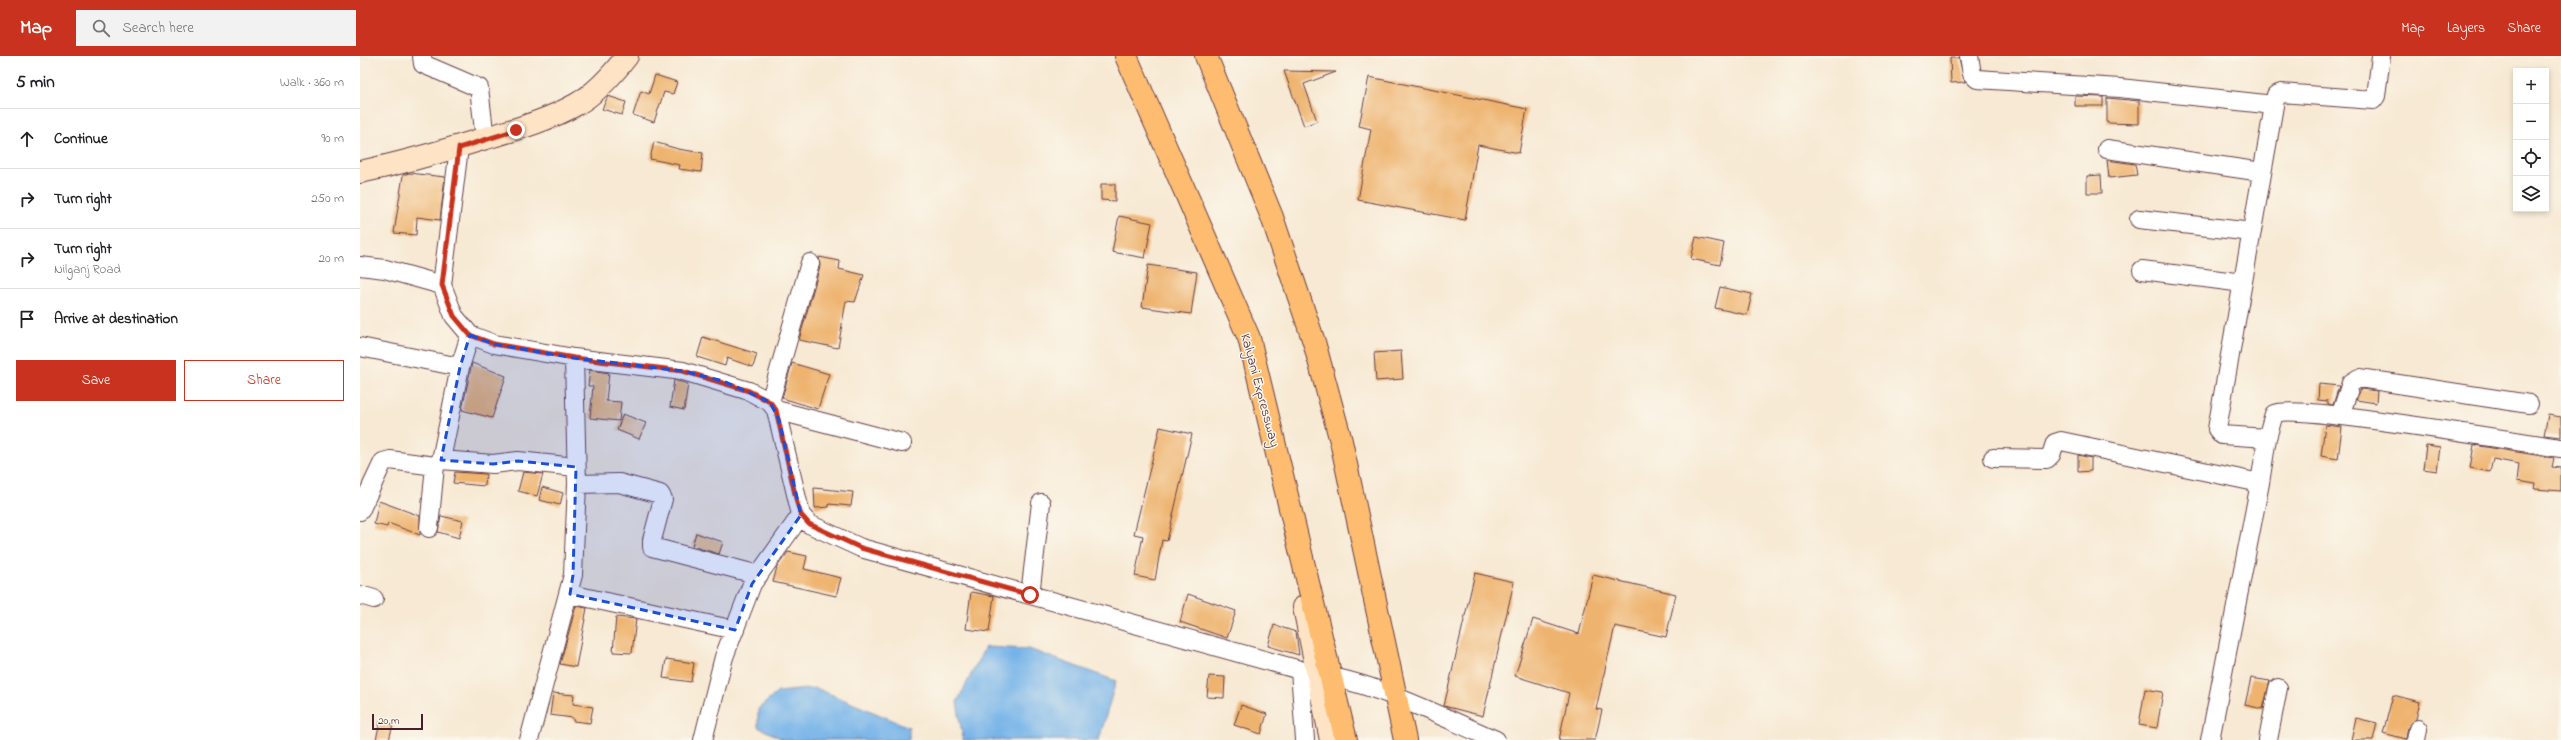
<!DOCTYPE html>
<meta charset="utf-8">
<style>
:root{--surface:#fff;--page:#f2f2f2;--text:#202124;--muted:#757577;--line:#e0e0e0;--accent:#c8321e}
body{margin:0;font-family:"Indie Flower",sans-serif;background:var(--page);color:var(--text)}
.controls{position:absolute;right:12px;top:12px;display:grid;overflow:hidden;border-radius:0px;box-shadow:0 2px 6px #0003}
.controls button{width:36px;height:36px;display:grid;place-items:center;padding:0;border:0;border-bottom:1px solid var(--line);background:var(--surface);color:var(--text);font:20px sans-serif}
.scale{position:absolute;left:12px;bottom:10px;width:51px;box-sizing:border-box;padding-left:4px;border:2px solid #4a1f2b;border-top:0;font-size:11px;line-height:14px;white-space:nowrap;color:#4a1f2b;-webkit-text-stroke:3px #fbf7ec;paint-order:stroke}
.stop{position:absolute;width:12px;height:12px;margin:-9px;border:3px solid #c8321e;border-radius:50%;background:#fff}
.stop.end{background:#c8321e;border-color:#fff;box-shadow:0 1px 4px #0008}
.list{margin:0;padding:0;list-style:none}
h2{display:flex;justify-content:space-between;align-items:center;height:52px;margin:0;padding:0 16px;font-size:17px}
h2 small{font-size:13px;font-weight:400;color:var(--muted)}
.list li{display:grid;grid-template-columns:26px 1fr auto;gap:12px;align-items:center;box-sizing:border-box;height:60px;padding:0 16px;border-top:1px solid var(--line)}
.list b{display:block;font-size:15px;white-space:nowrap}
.list p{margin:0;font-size:13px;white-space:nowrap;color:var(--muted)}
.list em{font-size:13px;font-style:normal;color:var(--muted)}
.actions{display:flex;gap:8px;padding:12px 16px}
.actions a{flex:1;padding:9px 0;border:1px solid var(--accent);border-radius:0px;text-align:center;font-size:14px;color:var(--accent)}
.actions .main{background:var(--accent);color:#fff}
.icon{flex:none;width:22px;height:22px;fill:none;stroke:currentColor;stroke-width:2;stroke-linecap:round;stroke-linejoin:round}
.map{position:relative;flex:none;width:2201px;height:684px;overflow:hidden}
header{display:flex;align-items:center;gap:24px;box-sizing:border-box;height:56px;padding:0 20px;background:var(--accent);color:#fff}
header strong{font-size:19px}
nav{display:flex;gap:22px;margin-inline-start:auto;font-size:14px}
.search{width:280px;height:36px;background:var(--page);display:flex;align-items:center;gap:10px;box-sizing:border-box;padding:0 14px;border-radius:0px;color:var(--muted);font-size:15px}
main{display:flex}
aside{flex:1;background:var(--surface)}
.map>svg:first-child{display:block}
</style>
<header>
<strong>Map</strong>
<div class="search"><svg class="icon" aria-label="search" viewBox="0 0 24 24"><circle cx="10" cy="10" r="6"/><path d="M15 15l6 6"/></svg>Search here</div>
<nav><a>Map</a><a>Layers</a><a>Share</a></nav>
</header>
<main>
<aside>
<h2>5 min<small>Walk · 360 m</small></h2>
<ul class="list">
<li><svg class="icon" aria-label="ahead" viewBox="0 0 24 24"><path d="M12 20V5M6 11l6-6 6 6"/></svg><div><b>Continue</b></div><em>90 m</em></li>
<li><svg class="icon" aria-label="right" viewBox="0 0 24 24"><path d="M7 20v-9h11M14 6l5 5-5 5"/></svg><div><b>Turn right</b></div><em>250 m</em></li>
<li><svg class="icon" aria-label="right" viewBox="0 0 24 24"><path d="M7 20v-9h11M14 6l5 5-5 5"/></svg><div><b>Turn right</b><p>Nilganj Road</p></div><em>20 m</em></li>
<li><svg class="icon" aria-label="arrive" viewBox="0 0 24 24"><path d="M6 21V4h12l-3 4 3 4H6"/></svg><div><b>Arrive at destination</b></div></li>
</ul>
<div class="actions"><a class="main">Save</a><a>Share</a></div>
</aside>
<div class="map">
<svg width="2201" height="684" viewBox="0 0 2201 684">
<rect width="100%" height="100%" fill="#fbf7ec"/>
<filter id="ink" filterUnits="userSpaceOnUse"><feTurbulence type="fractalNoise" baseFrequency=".025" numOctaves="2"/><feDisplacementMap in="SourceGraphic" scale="8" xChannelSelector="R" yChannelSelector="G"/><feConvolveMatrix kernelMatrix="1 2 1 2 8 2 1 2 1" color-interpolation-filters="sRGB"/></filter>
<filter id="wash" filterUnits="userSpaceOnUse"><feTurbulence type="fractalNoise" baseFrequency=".012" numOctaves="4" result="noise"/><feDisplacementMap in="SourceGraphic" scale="16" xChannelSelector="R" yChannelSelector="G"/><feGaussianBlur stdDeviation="0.9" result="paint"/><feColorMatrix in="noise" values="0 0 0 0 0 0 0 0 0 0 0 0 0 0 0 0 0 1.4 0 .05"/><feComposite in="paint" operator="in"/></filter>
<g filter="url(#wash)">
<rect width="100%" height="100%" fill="#f7e9d3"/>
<!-- water -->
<path fill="#76b3e8" stroke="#60698a" d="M625,591L669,593L756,625L739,684H603L597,646Z
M456,632L549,671V684H424L398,671V653L418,636Z"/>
<g id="blocks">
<!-- building -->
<path fill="#eeb36e" d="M1590,2H1599L1605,26L1591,27Z
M924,15L976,16L944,28L957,65L944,70Z
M295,19L317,26L313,38L304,36L294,66L273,59L281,35L289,38Z
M1009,21L1167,53L1159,97L1118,89L1105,164L998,144L1011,73L999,70Z
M248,40L266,46L262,59L242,53Z
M1715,40L1743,41V50H1715Z
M1747,42L1779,45V68L1747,67Z
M294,86L318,93L343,97L341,116L319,113L320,109L290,103Z
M1747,104L1775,108L1777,119L1749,122Z
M49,117L85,121L80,164L57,161L56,179L34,177L43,119Z
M1741,119L1742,137H1727V120Z
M741,128H755V145L741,144Z
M759,160L792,167L785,202L752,196Z
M1336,181L1364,187L1360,209L1331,203Z
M459,201L480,205L479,213L504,219L495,246L486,245L478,292L439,284L460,210Z
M788,209L837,216L831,258L782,251Z
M1360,231L1392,238L1387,259L1355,252Z
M343,281L397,298L393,311L367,302L365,310L337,301Z
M1041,295L1043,323L1016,325L1014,297Z
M112,307L146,320L132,362L102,354Z
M432,307L469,318L458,353L422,342Z
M230,314L249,317L246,345L261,346L259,365L230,362L233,330H228Z
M314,324L328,328L324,354L310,351Z
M1959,328L1979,330L1973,349L1968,348V345L1958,344Z
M2001,333L2017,335L2016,347L1996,344Z
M263,358L286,367L279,383L257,374Z
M2188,359L2201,361V381L2184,379Z
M1965,369L1982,371L1978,403L1961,400Z
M800,371L832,378L807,485L802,484L795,524L775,520L783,480L774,478Z
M2066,389L2080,391L2077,415L2063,413Z
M2114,389L2194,402L2192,411L2201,412V435L2175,433L2176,428L2157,425L2159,408L2133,403L2130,416L2110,412Z
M1718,399L1731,402V415L1718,416Z
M95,416L126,418L125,430L93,427Z
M163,416L183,418L177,440L158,435Z
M182,431L203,437L200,449L179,444Z
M454,432L493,436L491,450L469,448V451L455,452Z
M19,445L60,460V479L28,467L27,471L14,468Z
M81,460L103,465L99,482L78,476Z
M336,477L363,486L359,498L332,490Z
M428,496L447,500L444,513L481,522L476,540L413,526L417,511Z
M1115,517L1154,526L1123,660L1084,650Z
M1233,519L1316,538L1306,581L1255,570L1236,653L1242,654L1235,684H1199L1209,637L1155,620L1173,563L1219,578Z
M611,536L634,540L629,576L606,573Z
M828,538L876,555L867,582L820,566Z
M216,550L227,552L216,611L200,608Z
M256,561L276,563L272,597L253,596Z
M914,569L936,576L939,599L908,590Z
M306,603L334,607L331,626L303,622Z
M849,620L865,621L864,642L847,641Z
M1891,622L1910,625L1903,653L1885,649Z
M1785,633L1803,636L1797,672L1779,669Z
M193,637L214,639L213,648L233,651L230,667L213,665V662L190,659Z
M2033,639L2060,646L2056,663L2048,671L2046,683L2023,677Z
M881,649L907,658L901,678L874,669Z
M1996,662L2017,667L2013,684H1991Z
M20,665L33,668L29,684H16Z"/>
</g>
</g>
<g filter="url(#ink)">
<use href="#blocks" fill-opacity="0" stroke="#643d44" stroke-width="1"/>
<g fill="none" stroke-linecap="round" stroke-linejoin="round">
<defs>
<path id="street" d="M62,0L63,8L119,32L125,83
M1609,0L1612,18L1617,23L1760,32L1914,49
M99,92L82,229L94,260L110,279L134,288L214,302L323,315L389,335L410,346L416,354L441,459L449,468L501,492L958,619C1012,625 1084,662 1136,684
M1747,93L1902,116
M1779,163L1892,176
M0,210L25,213L82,229
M1782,214L1883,227
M0,291L100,311
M410,346L450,207
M416,354L542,387
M1980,360L1991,327L1999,322L2169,348
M1907,382L1862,379L1857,373L1915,44L1916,39L1921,37L2013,44L2016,40L2021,0
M1633,402L1687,403L1691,399L1695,387L1701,385L1900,427
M81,404L133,408L158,405L216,411
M217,428L259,427L300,438L303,443L292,484V491L399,519
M0,455L23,406L30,404L75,410L81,404L100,311L110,279
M69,472L75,410
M210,538L375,574
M0,539L14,543
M670,539L681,447
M940,614L945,684
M169,684L213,519L217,428L214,302
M343,684L364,601L392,528L441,459
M1850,684L1900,427L1907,382L1914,358C1932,347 2164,387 2201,392
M1908,684L1918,632
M2056,684L2058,673"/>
<path id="secondary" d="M0,116C43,107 84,95 126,82C157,73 189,64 217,48C236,37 254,17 267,0
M944,551L971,684"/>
<path id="highway" d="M766,0L889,282L986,684
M846,0L912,161L954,286L981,385L1045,684"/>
</defs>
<!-- street casing -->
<use href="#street" stroke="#643d44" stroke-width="20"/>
<!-- secondary casing -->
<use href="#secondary" stroke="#643d44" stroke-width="24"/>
<!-- highway casing -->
<use href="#highway" stroke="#643d44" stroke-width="24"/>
<!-- street -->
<use href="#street" stroke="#fff" stroke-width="18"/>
<!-- secondary -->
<use href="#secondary" stroke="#fee4c5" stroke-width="22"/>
<!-- highway -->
<use href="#highway" stroke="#fdbc6f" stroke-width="22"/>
</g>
</g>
<g fill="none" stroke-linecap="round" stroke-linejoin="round" filter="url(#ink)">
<!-- route -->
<path stroke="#c8321e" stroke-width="5" d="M156,74L99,92L82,229L94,260L110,279L134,288L214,302L323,315L389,335L410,346L416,354L437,447L441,459L449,468L501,492L670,539"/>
</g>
<!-- marked area -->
<path fill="#1d4ed8" fill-opacity="0.2" stroke="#1d4ed8" stroke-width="3" stroke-dasharray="8 5" stroke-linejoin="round" d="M110,279L134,288L214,302L323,315L363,325L410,346L419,364L441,459L392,528L375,574L210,538L213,519L216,411L158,405L133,408L81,404L100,311Z"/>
<g text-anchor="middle" stroke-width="3" stroke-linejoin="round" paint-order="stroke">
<!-- street labels -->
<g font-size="14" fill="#4a1f2b" stroke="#fbf7ec">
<text transform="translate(901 334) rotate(75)" y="5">Kalyani Expressway</text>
</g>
</g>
</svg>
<div class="controls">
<button>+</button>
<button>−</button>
<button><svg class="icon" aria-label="locate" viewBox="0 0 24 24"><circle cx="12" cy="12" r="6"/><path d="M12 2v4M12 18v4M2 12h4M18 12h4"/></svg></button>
<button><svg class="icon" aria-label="layers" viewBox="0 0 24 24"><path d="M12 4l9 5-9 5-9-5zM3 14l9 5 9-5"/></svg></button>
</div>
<div class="scale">20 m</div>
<div class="stop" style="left:670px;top:539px"></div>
<div class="stop end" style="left:156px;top:74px"></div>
</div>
</main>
